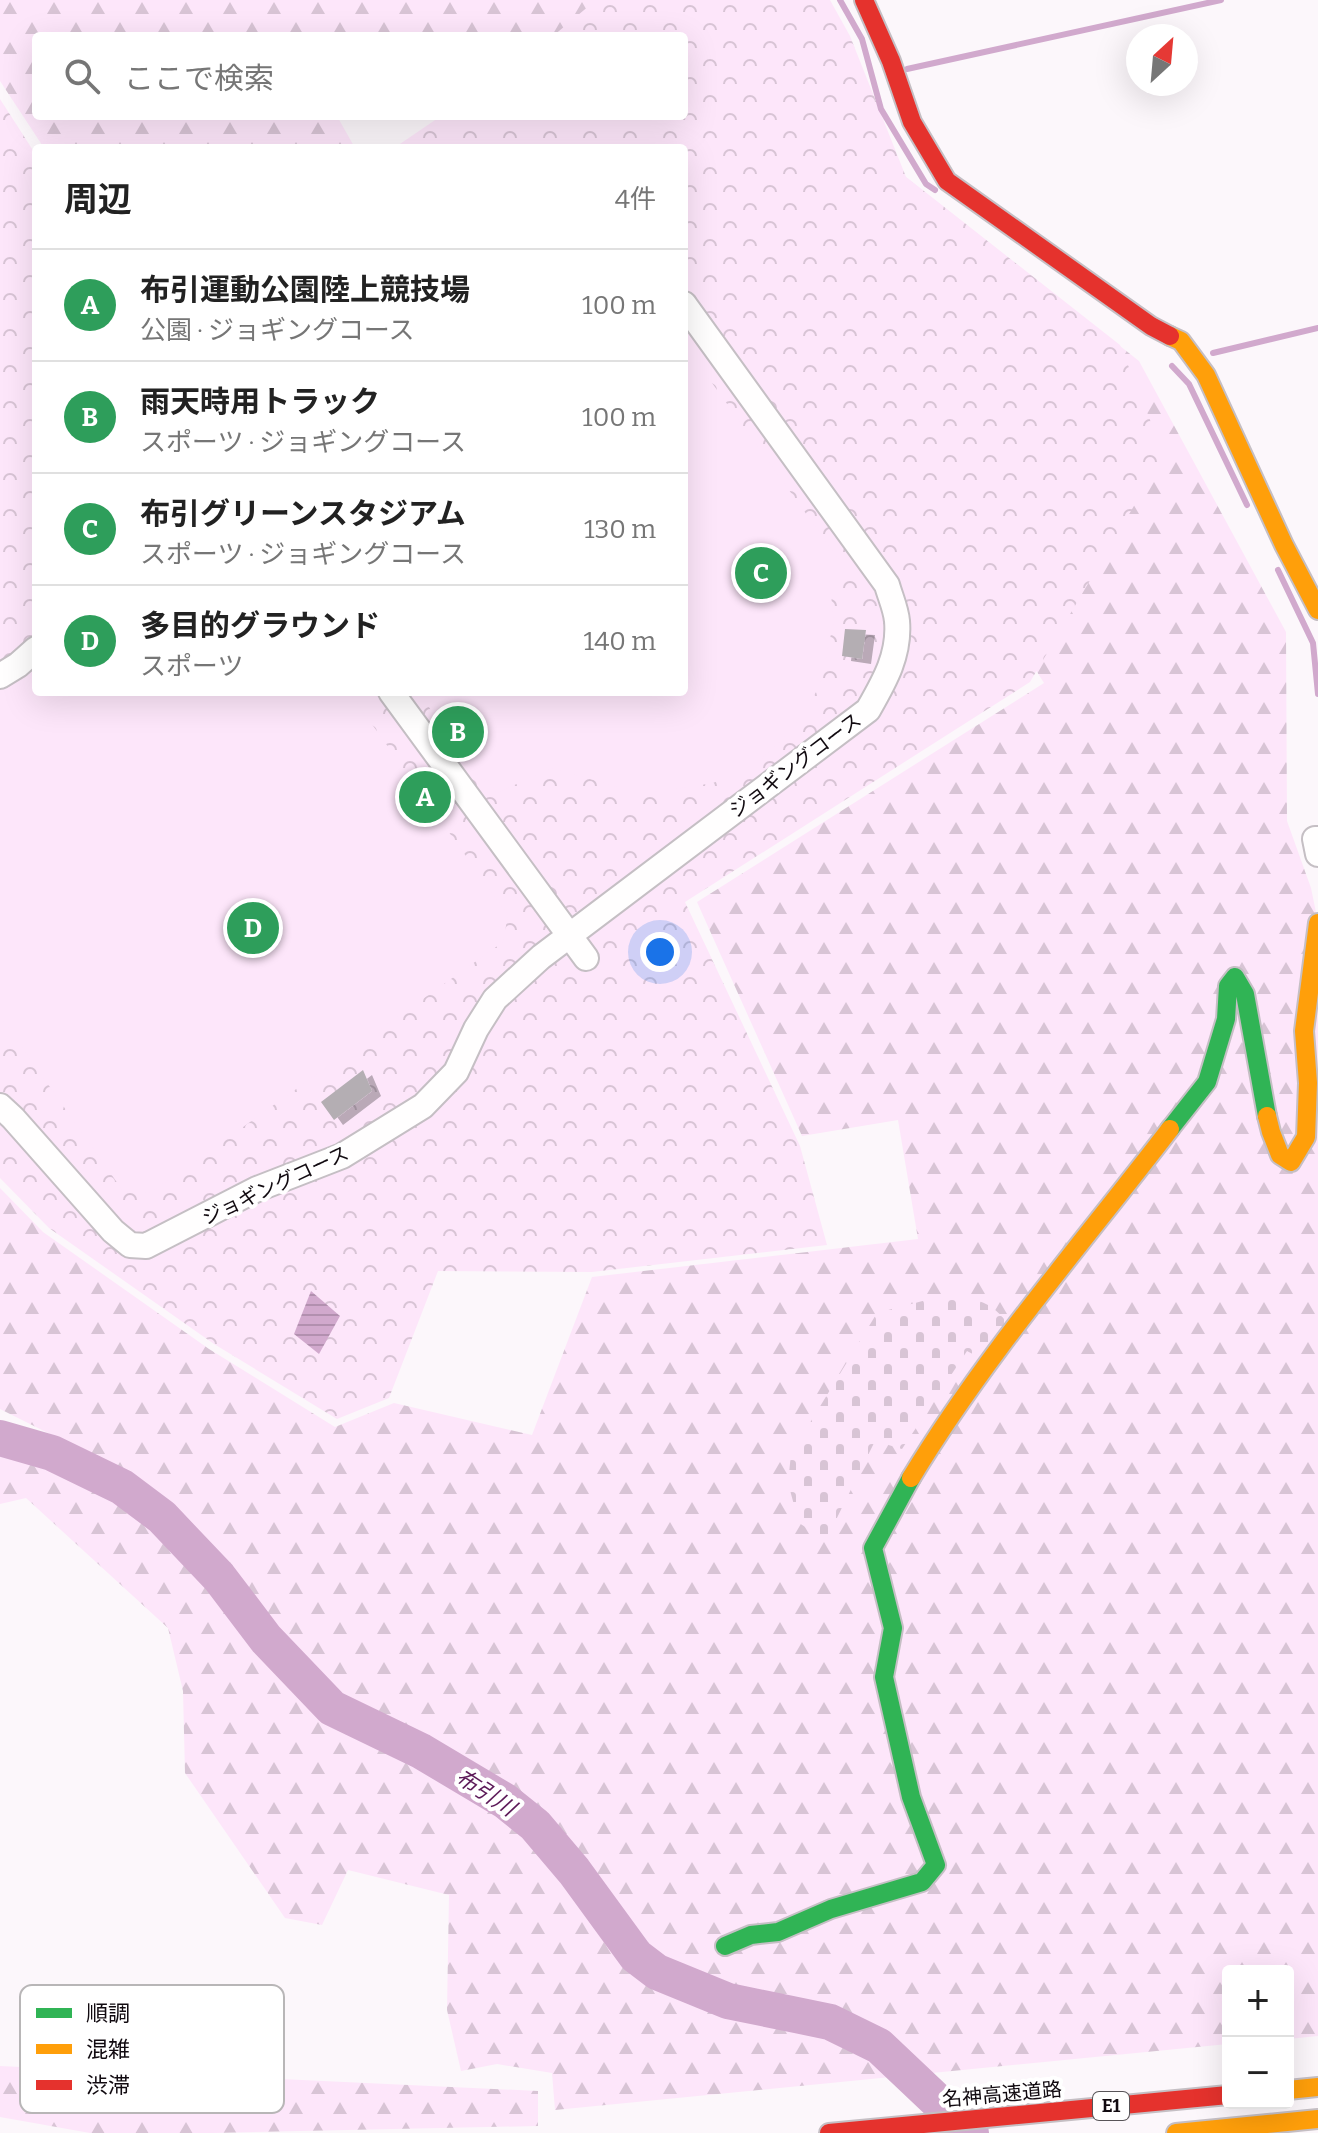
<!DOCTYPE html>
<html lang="ja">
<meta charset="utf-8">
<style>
:root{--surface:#fff;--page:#f6f6f6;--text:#222;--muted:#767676;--line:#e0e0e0;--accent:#1a73e8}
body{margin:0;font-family:Bitter,"Noto Sans JP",serif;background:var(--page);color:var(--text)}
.controls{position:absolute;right:24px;bottom:24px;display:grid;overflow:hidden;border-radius:8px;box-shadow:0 8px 32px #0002}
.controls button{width:72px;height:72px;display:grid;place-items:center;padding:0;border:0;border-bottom:2px solid var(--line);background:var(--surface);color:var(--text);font:40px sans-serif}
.compass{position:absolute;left:1126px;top:24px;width:72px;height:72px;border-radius:50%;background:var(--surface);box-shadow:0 8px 32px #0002;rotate:26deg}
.you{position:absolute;left:660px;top:952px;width:28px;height:28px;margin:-20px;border:6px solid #fff;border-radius:50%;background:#1a73e8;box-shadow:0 0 0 12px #1a73e833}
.badge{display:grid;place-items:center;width:52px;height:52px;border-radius:50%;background:var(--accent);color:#fff;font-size:26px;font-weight:700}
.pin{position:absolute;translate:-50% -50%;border:4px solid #fff;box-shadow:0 2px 8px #0006}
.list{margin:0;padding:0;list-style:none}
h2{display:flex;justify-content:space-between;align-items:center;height:104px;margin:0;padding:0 32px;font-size:34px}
h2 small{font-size:26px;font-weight:400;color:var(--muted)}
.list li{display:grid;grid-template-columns:52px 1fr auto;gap:24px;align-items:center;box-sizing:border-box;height:112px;padding:0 32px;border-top:2px solid var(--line)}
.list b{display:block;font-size:30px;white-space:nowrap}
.list p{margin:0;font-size:26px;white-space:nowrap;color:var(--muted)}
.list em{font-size:26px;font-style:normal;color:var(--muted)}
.icon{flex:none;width:44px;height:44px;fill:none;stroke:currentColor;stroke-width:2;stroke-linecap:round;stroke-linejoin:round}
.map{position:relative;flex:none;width:1318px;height:2133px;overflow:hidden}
.search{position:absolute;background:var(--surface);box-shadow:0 8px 32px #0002;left:32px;top:32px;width:656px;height:88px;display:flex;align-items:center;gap:20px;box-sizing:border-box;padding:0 28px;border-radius:8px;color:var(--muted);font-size:30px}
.panel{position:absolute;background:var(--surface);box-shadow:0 8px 32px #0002;left:32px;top:144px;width:656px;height:552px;border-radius:8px}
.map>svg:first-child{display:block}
</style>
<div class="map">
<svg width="1318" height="2133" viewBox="0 0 1318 2133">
<defs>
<pattern id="forest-firs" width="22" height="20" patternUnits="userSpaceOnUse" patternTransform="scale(2)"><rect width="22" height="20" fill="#fde6fa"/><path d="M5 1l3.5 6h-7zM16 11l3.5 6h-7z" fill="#d8c4d5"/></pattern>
<pattern id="cemetery-stones" width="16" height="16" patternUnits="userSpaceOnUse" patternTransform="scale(2)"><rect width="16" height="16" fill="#fde6fa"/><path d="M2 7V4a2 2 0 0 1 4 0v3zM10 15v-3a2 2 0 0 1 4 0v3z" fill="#d8c4d5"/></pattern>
<pattern id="park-crowns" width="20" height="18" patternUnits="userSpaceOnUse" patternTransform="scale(2)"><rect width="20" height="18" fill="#fde6fa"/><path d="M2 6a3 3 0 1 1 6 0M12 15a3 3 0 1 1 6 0" fill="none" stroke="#d8c4d5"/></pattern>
<pattern id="water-rules" width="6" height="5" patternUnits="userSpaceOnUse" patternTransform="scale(2)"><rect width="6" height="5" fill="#d1a9cd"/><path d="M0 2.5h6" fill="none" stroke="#b290af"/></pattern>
<filter id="shadow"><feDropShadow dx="9" dy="5" stdDeviation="0" flood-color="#0004"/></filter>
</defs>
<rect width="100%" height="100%" fill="#fcf7fb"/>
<!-- forest -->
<path fill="url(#forest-firs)" d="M0,0H777L906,177L1139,361L1286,632L1287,821L1311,888L1318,922V2036L1288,2039V1971H1228V2044L555,2110L552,2073L497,2064L461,2071L447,2010L449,1895L348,1870L322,1925L285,1918L185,1773L183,1691L168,1628L26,1498L0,1504V1426L58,1438L0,1409V1188L43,1232L209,1349L335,1427L394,1403L532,1435L592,1277L918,1239L898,1120L802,1136L697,902L1044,683L953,539L684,148V36H379L377,33L373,36H36V116H337L355,148H44L0,81Z
M0,2066L538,2091V2126L213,2133H90L0,2117Z"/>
<!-- cemetery -->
<path fill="url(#cemetery-stones)" d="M934,1298C968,1300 985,1293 1008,1324L984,1360L967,1351L902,1449L875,1441L826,1540L799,1523L788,1483L791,1454L877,1313Z"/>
<!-- park -->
<path fill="url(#park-crowns)" d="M596,0H830L850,36L906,177L1120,345L1164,455L1030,682L685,902L800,1146L827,1245L592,1272L438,1271L389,1398L337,1419L214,1344L49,1228L0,1178V99L36,155V692H684V148H394L441,116H684V36H553Z"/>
<!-- garden -->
<path fill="#fde6fa" d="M684,344L845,568L829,579L834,620L820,686L790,732L755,765L713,783L655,792L618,787L551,768L497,793L487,779L483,782L418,692H684Z
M36,658V692H349L508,915L503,942L150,1193L123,1191L0,1016V684Z"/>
<!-- water -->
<path fill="url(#water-rules)" d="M311,1291L340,1316L319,1354L294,1334Z"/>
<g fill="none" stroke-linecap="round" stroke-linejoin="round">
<!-- stream -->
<path stroke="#d1a9cd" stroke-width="6" d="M840,0L862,39L881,109L926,184L935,190
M907,69L1221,0
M1213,353L1318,328
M1172,366L1189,384L1247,505
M1278,570L1313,643L1318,694"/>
<!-- river -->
<path stroke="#d1a9cd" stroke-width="36" d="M0,1438L52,1453L122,1487L162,1517L219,1577L266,1639L332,1708L421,1751L505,1801L535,1825L574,1871L636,1956L657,1972L728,2001L830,2022L879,2046L971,2133"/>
</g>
<!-- building -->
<path fill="#b4aeb3" filter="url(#shadow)" d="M845,629L866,630L862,659L842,656Z
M363,1070L372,1091L334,1120L321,1102Z"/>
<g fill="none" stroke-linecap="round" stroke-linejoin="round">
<defs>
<path id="street" d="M0,676L18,665L36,649
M391,692L586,958
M1318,839H1315L1318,854
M0,1106L13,1118L113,1231L130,1245L146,1246L257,1189L342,1156L423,1106L456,1072L476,1029L495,999L541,957L868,710C884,682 900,655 897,621C896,609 890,596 887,585L684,304"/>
<path id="fast" d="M1170,1129L1207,1082L1226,1019L1228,986L1235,977L1245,994L1267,1116
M725,1946L751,1935L778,1932L831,1909L922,1882L936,1865L911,1797L884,1677L893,1628L873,1548L911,1478"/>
<path id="slow" d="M1170,336L1181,341L1206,375L1284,545L1318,610
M1267,1116L1271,1132L1280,1155L1291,1162L1306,1137L1308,1083L1304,1031L1318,923
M911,1478C986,1354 1082,1244 1170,1129
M1288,2090L1318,2087
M1176,2133L1318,2119"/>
<path id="jam" d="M864,0L891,61L912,122L947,181L1151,326L1170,336
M829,2133L1228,2095"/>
</defs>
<!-- street casing -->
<use href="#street" stroke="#c5bfc4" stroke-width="28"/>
<!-- fast casing -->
<use href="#fast" stroke="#c5bfc4" stroke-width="22"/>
<!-- slow casing -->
<use href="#slow" stroke="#c5bfc4" stroke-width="22"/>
<!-- jam casing -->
<use href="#jam" stroke="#c5bfc4" stroke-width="22"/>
<!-- street -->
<use href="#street" stroke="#fffefe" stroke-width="24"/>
<!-- fast -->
<use href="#fast" stroke="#30b455" stroke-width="18"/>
<!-- slow -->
<use href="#slow" stroke="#ff9f0a" stroke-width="18"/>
<!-- jam -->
<use href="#jam" stroke="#e5322d" stroke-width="18"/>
</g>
<g text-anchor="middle" stroke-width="8" stroke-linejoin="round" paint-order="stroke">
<!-- shield labels -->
<rect fill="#fff" stroke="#585458" stroke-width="2" x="1093" y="2092" width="36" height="28" rx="6"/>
<g font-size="18" font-weight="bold" fill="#110a10">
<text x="1111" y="2112">E1</text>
</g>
<!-- street labels -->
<g font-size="20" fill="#110a10" stroke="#fff">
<text transform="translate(795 765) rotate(-37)" y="7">ジョギングコース</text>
<text transform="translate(275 1185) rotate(-25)" y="7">ジョギングコース</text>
<text transform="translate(1002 2094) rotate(-5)" y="7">名神高速道路</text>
</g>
<!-- water labels -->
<g font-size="22" font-style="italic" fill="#5c1958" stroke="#fff">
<text transform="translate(486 1792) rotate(33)" y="8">布引川</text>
</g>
</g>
<!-- legend -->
<rect x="20" y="1985" width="264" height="128" rx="12" fill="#fff" stroke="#b8b6b7" stroke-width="2"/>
<rect x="36" y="2008" width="36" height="10" fill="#30b455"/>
<rect x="36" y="2044" width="36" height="10" fill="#ff9f0a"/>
<rect x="36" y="2080" width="36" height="10" fill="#e5322d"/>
<g font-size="22" fill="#110a10">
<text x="86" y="2021">順調</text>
<text x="86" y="2057">混雑</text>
<text x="86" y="2093">渋滞</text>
</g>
</svg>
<div class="controls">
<button>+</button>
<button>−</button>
</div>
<svg class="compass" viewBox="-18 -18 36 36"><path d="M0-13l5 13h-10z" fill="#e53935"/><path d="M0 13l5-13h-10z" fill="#767676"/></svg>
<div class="you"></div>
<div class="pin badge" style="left:425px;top:797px;background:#2e9e5b">A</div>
<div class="pin badge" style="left:458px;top:732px;background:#2e9e5b">B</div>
<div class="pin badge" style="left:761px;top:573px;background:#2e9e5b">C</div>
<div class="pin badge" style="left:253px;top:928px;background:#2e9e5b">D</div>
<div class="search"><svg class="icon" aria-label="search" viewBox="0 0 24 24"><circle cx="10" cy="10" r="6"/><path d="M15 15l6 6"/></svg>ここで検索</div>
<section class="panel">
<h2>周辺<small>4件</small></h2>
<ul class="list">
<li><span class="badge" style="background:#2e9e5b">A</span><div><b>布引運動公園陸上競技場</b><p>公園 · ジョギングコース</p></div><em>100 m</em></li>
<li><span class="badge" style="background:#2e9e5b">B</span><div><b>雨天時用トラック</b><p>スポーツ · ジョギングコース</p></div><em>100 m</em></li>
<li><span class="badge" style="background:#2e9e5b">C</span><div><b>布引グリーンスタジアム</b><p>スポーツ · ジョギングコース</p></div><em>130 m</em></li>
<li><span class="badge" style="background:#2e9e5b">D</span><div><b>多目的グラウンド</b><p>スポーツ</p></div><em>140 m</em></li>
</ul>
</section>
</div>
